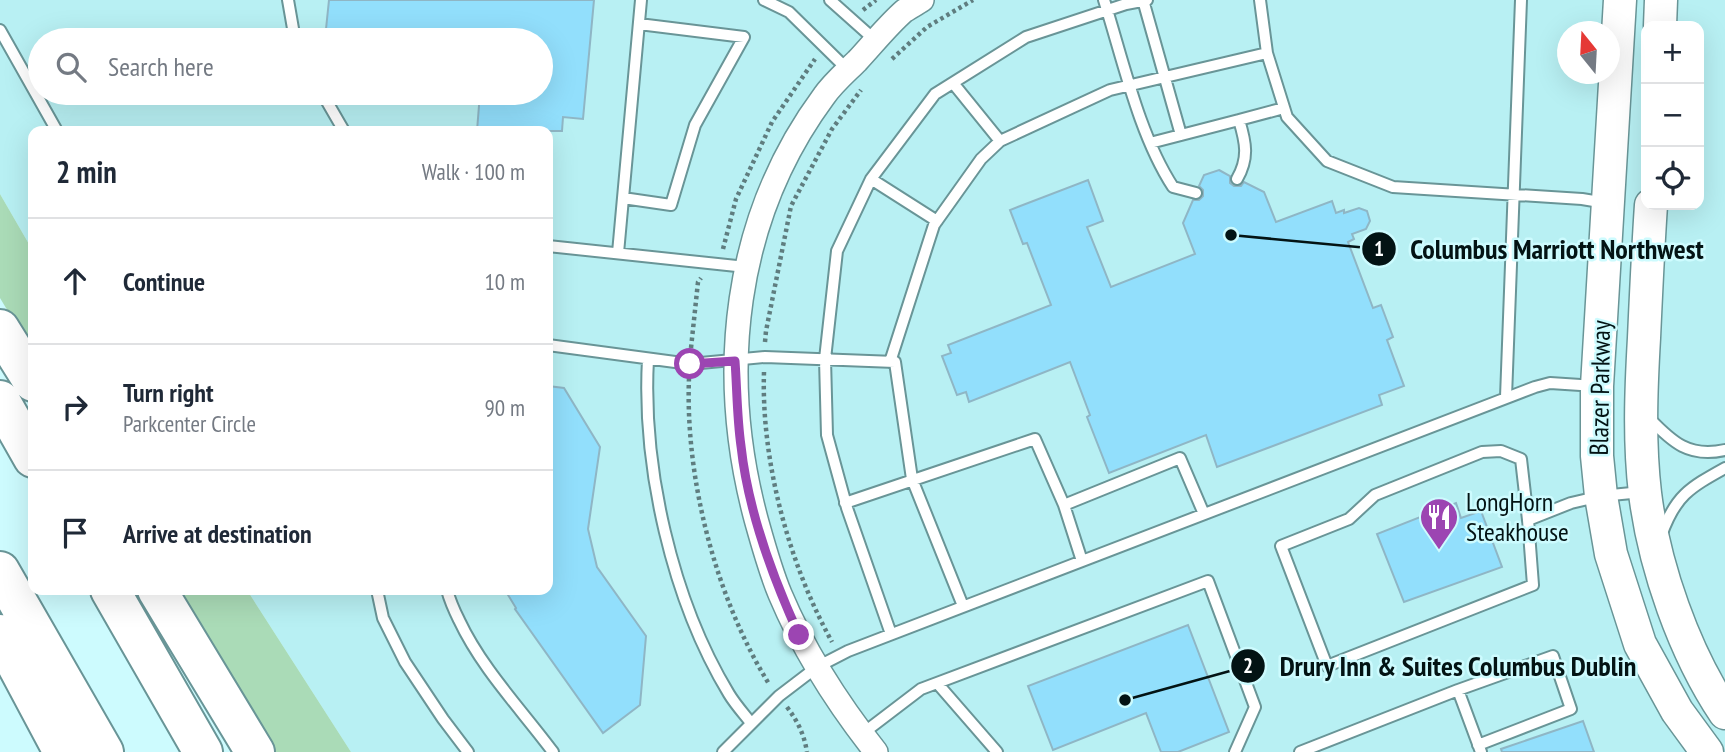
<!DOCTYPE html>
<meta charset="utf-8">
<style>
:root{--surface:#fff;--page:#f2f2f3;--text:#1f2937;--muted:#747a83;--line:#e0e1e3}
body{margin:0;font-family:"PT Sans Narrow",sans-serif;background:var(--page);color:var(--text)}
.controls{position:absolute;right:21px;top:21px;display:grid;overflow:hidden;border-radius:14px;box-shadow:0 7px 28px #0002}
.controls button{width:63px;height:63px;display:grid;place-items:center;padding:0;border:0;border-bottom:2px solid var(--line);background:var(--surface);color:var(--text);font:35px sans-serif}
.compass{position:absolute;left:1557px;top:21px;width:63px;height:63px;border-radius:50%;background:var(--surface);box-shadow:0 7px 28px #0002;rotate:342deg}
.stop{position:absolute;width:21px;height:21px;margin:-16px;border:5px solid #9c45b2;border-radius:50%;background:#fff}
.stop.end{background:#9c45b2;border-color:#fff;box-shadow:0 2px 7px #0008}
.list{margin:0;padding:0;list-style:none}
h2{display:flex;justify-content:space-between;align-items:center;height:91px;margin:0;padding:0 28px;font-size:30px}
h2 small{font-size:23px;font-weight:400;color:var(--muted)}
.list li{display:grid;grid-template-columns:46px 1fr auto;gap:21px;align-items:center;box-sizing:border-box;height:126px;padding:0 28px;border-top:2px solid var(--line)}
.list b{display:block;font-size:26px;white-space:nowrap}
.list p{margin:0;font-size:23px;white-space:nowrap;color:var(--muted)}
.list em{font-size:23px;font-style:normal;color:var(--muted)}
.icon{flex:none;width:38px;height:38px;fill:none;stroke:currentColor;stroke-width:2;stroke-linecap:round;stroke-linejoin:round}
.map{position:relative;flex:none;width:1725px;height:752px;overflow:hidden}
.search{position:absolute;background:var(--surface);box-shadow:0 7px 28px #0002;left:28px;top:28px;width:525px;height:77px;display:flex;align-items:center;gap:18px;box-sizing:border-box;padding:0 24px;border-radius:38px;color:var(--muted);font-size:26px}
.panel{position:absolute;background:var(--surface);box-shadow:0 7px 28px #0002;left:28px;top:126px;width:525px;height:469px;border-radius:14px}
.map>svg:first-child{display:block}
</style>
<div class="map">
<svg width="1725" height="752" viewBox="0 0 1725 752">
<rect width="100%" height="100%" fill="#cdfbfe"/>
<!-- built -->
<path fill="#b8f0f3" fill-rule="evenodd" d="M0,0H1725V752H351L247,590H548V131H33V251L0,194ZM1646,26H1699V205H1646ZM1568,32H1610V74H1568ZM40,40H541V93H40Z"/>
<!-- green -->
<path fill="#aadbb7" d="M0,194L33,251V353L0,298Z
M176,590H247L351,752H274Z"/>
<!-- building -->
<path fill="#92dffc" stroke="#8fb6c5" stroke-width="2" d="M329,0H594L583,119L563,117L562,131H477L480,93H541V40H343V31L326,29Z
M1219,170L1230,176V183L1234,186H1241L1244,182L1264,192L1276,222L1332,201L1336,213L1344,210V213L1359,208L1367,211L1370,221L1366,229L1352,234L1354,239L1348,242L1373,308L1381,305L1393,337L1387,340L1404,386L1379,395L1382,405L1217,467L1206,435L1109,473L1087,417L1090,415L1070,362L969,402L966,392L957,395L942,356L951,353L948,345L1051,305L1027,243L1023,244L1010,210L1088,180L1103,221L1087,227L1111,287L1195,254L1183,223L1193,200H1199L1203,196V190L1199,186L1204,175Z
M548,386L564,388L600,447L588,529L597,567L646,636L640,705L603,733L515,609L516,608L505,590H548Z
M1456,503L1461,518L1481,511L1502,567L1404,602L1377,534Z
M1188,625L1229,732L1178,752H1161L1146,713L1053,750L1028,686Z
M1583,721L1594,752H1502L1501,749Z"/>
<g fill="none" stroke-linecap="round" stroke-linejoin="round">
<defs>
<path id="lane" d="M288,0L295,40
M764,0L789,12L848,70
M830,0L876,41
M1104,0C1123,60 1139,135 1173,187L1196,193
M1143,0L1181,135L1239,120C1246,143 1249,158 1237,179
M1260,0L1267,53
M0,30L57,131
M953,83L1000,141
M322,93L344,131
M1239,120L1284,108
M1150,143L1181,135
M871,179L937,221
M623,198L671,205L695,125L744,37L639,24
M548,246L746,267
M618,253L641,0
M548,345L690,364L765,357L895,362L912,479L963,606
M648,359C642,467 672,600 729,694C735,704 744,714 751,723
M890,362L934,225L981,159L1000,141L1110,90L1267,53L1287,117L1327,161L1393,187L1582,199L1606,203
M1506,397L1521,0
M1649,418C1672,442 1689,458 1725,450
M845,503L1035,439L1064,505L1180,458L1204,514
M1064,505L1082,561
M1528,520L1521,459L1501,451L1482,452L1375,495L1349,519L1281,546L1327,666L1533,585L1528,520L1571,503L1601,496L1642,492
M1661,536C1675,496 1689,488 1725,468
M377,590L383,618L405,662L443,719L468,752
M447,590C450,601 454,610 459,620C482,669 521,709 553,752
M891,634L847,508L827,435L825,359L837,251L871,179L935,94L1026,37L1126,4L1147,0
M937,683L997,752
M1458,690L1481,752
M862,734L921,689L1208,581L1255,707L1235,752
M723,752L779,696L817,667L848,651L1535,387L1550,383L1596,386
M1300,752L1458,690L1553,656L1571,709L1478,745"/>
<path id="street" d="M876,752C838,704 804,651 780,594C770,570 763,544 756,519C717,373 733,219 824,96C833,83 846,72 857,61C872,45 887,26 904,11C910,7 916,4 922,0"/>
<path id="secondary" d="M1620,0L1597,386V456L1601,496L1611,554L1640,644L1677,711L1707,752
M1660,26L1661,0
M1651,205C1648,249 1646,294 1644,338C1641,390 1639,442 1645,493C1654,566 1684,652 1725,713"/>
<path id="highway" d="M0,329L33,382
M0,400L33,458
M0,571L104,752
M110,590L203,752
M157,590L255,752
M0,634L63,752"/>
</defs>
<!-- lane casing -->
<use href="#lane" stroke="#699597" stroke-width="14"/>
<!-- street casing -->
<use href="#street" stroke="#699597" stroke-width="26"/>
<!-- secondary casing -->
<use href="#secondary" stroke="#699597" stroke-width="35"/>
<!-- highway casing -->
<use href="#highway" stroke="#699597" stroke-width="42"/>
<!-- path -->
<path stroke="#5f7d7f" stroke-width="4.5" stroke-dasharray="3.5 3.5" stroke-linecap="butt" d="M863,10L876,0
M892,59L927,27L973,0
M723,249L736,199L772,122L815,59
M765,342L766,331L791,206L832,129L861,90
M691,348L698,282L701,278
M764,372C761,461 789,564 832,642
M689,378C685,479 716,598 769,684
M787,707C798,722 804,734 807,752"/>
<!-- lane -->
<use href="#lane" stroke="#fff" stroke-width="10"/>
<!-- street -->
<use href="#street" stroke="#fff" stroke-width="23"/>
<!-- secondary -->
<use href="#secondary" stroke="#fff" stroke-width="32"/>
<!-- highway -->
<use href="#highway" stroke="#fff" stroke-width="38"/>
</g>
<g fill="none" stroke-linecap="round" stroke-linejoin="round">
<!-- route -->
<path stroke="#9c45b2" stroke-width="9" d="M690,364L735,361C737,389 737,418 741,446C748,511 772,576 799,635"/>
</g>
<!-- icons -->
<defs>
<symbol id="restaurant-pin" viewBox="-11 -11 22 30"><path d="M0 17L-7.5 6A9.5 9.5 0 1 1 7.5 6Z" fill="#9c45b2" stroke="#cdfbfe"/><path d="M-5-6h1v4h1v-4h1v4h1v-4h1v5L-1.5 .5V6h-2V.5L-5-1ZM5-6V6H3V1.5H1.5Q1.5-4 5-6Z" fill="#fff"/></symbol>
</defs>
<g fill-rule="evenodd">
<use href="#restaurant-pin" x="1417" y="495" width="44" height="60"/>
</g>
<g text-anchor="middle" stroke-width="5" stroke-linejoin="round" paint-order="stroke">
<!-- street labels -->
<g font-size="26" fill="#031314" stroke="#cdfbfe">
<text transform="translate(1600 388) rotate(-89)" y="9">Blazer Parkway</text>
</g>
<!-- poi labels -->
<g font-size="26" fill="#031314" stroke="#cdfbfe" text-anchor="start">
<text x="1466" y="511">LongHorn<tspan x="1466" dy="30">Steakhouse</tspan></text>
</g>
</g>
<!-- callouts -->
<path fill="none" stroke="#031314" stroke-width="2.5" d="M1231 235L1379 249M1125 700L1248 666"/>
<g fill="#031314" stroke="#cdfbfe" stroke-width="2.5">
<circle cx="1231" cy="235" r="7"/>
<circle cx="1125" cy="700" r="7"/>
<circle cx="1379" cy="249" r="18"/>
<circle cx="1248" cy="666" r="18"/>
</g>
<g font-size="21" text-anchor="middle" font-weight="bold" fill="#fff">
<text x="1379" y="256">1</text>
<text x="1248" y="673">2</text>
</g>
<g font-size="28" text-anchor="middle" font-weight="bold" fill="#031314" stroke="#cdfbfe" stroke-width="5" stroke-linejoin="round" paint-order="stroke">
<text x="1557" y="259">Columbus Marriott Northwest</text>
<text x="1458" y="676">Drury Inn &amp; Suites Columbus Dublin</text>
</g>
</svg>
<div class="controls">
<button>+</button>
<button>−</button>
<button><svg class="icon" aria-label="locate" viewBox="0 0 24 24"><circle cx="12" cy="12" r="6"/><path d="M12 2v4M12 18v4M2 12h4M18 12h4"/></svg></button>
</div>
<svg class="compass" viewBox="-18 -18 36 36"><path d="M0-13l5 13h-10z" fill="#e53935"/><path d="M0 13l5-13h-10z" fill="#747a83"/></svg>
<div class="stop" style="left:690px;top:364px"></div>
<div class="stop end" style="left:799px;top:635px"></div>
<div class="search"><svg class="icon" aria-label="search" viewBox="0 0 24 24"><circle cx="10" cy="10" r="6"/><path d="M15 15l6 6"/></svg>Search here</div>
<section class="panel">
<h2>2 min<small>Walk · 100 m</small></h2>
<ul class="list">
<li><svg class="icon" aria-label="ahead" viewBox="0 0 24 24"><path d="M12 20V5M6 11l6-6 6 6"/></svg><div><b>Continue</b></div><em>10 m</em></li>
<li><svg class="icon" aria-label="right" viewBox="0 0 24 24"><path d="M7 20v-9h11M14 6l5 5-5 5"/></svg><div><b>Turn right</b><p>Parkcenter Circle</p></div><em>90 m</em></li>
<li><svg class="icon" aria-label="arrive" viewBox="0 0 24 24"><path d="M6 21V4h12l-3 4 3 4H6"/></svg><div><b>Arrive at destination</b></div></li>
</ul>
</section>
</div>
